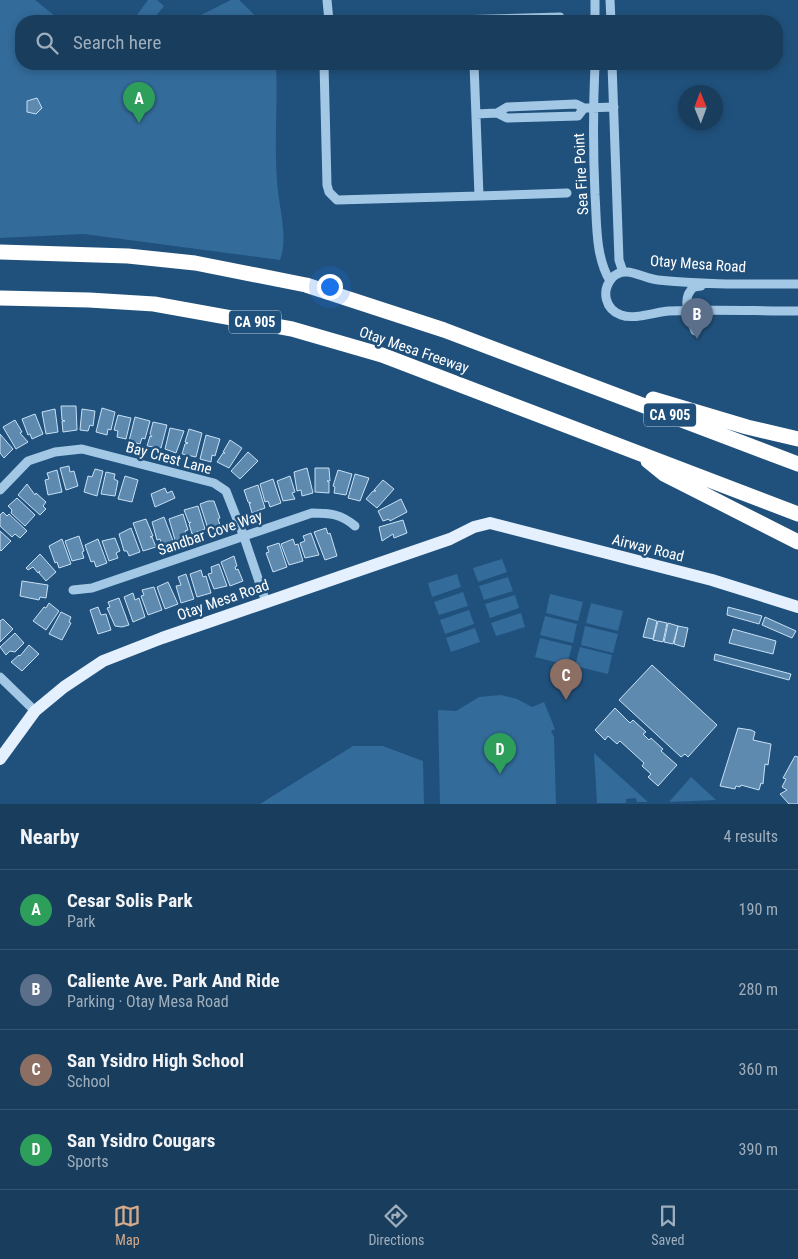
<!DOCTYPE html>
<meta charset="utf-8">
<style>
:root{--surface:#183d5d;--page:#214463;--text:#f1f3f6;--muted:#9faebc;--line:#365672;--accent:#d6ab8b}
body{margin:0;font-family:"Roboto Condensed",sans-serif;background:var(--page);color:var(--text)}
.compass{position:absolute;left:678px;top:85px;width:45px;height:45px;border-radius:50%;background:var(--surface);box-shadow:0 2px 8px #0003;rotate:359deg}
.you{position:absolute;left:329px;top:286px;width:18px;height:18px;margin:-12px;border:4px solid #fff;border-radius:50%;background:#1a73e8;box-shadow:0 0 0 8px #1a73e833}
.badge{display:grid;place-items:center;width:32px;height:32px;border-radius:50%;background:var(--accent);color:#fff;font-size:16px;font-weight:700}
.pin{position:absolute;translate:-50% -41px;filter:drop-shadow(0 1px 2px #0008)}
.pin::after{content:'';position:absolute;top:26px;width:18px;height:15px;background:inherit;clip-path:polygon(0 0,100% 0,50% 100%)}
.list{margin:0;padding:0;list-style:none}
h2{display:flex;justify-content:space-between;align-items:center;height:65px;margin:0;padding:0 20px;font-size:21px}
h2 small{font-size:16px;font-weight:400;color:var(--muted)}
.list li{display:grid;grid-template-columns:32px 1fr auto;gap:15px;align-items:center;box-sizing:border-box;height:80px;padding:0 20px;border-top:1px solid var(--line)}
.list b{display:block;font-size:19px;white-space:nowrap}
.list p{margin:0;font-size:16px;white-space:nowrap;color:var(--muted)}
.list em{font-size:16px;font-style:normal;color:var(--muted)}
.icon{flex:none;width:28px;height:28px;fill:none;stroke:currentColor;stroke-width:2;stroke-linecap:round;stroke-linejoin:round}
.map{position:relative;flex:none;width:798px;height:804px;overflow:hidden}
.search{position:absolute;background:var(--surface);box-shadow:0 2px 8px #0003;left:15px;right:15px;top:15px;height:55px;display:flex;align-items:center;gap:12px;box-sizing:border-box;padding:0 18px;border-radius:20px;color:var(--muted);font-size:19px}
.sheet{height:385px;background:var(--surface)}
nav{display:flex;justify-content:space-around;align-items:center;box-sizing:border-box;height:70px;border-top:1px solid var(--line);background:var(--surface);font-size:14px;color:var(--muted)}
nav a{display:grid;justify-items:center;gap:2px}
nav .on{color:var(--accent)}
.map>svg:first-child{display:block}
</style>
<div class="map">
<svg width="798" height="804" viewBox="0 0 798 804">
<rect width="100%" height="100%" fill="#20517c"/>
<!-- green -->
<path fill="#336b9a" d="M0,0H35L61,21H21V64H276C278,102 274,141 277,180C278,205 289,236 280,260L84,234L0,238Z
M148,0H157L164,6L152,21H144L137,15Z
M231,0H239L261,21H189Z
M502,559L507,572L478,582L473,568Z
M457,574L461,587L432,597L428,583Z
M508,577L513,591L484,600L479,586Z
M463,592L468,606L439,615L434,602Z
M550,594L583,602L578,621L546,613Z
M515,595L519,608L490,618L485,604Z
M591,603L623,611L618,631L586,623Z
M469,610L474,624L445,634L440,620Z
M521,613L525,627L496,636L491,623Z
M545,616L577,624L573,643L540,635Z
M585,626L618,634L613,653L581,645Z
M475,628L480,642L451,652L446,638Z
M540,638L572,646L567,665L535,657Z
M580,647L612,655L608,674L575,666Z
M501,695L517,699L532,707L544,702L555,729L551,731L554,737L556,804H440L438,710L456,711L479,697Z
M353,746H383L423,761L424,804H260Z
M594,753L648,802H637L636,798L626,799V803H597Z
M691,777L716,800L669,802Z"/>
<!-- building -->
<path fill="#5e8aaf" stroke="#c7e0f5" d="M37,98L42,108L36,114L27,112V101Z
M61,406H76L77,430L63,432L62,421H65L62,420Z
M102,408L115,412L111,430L108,429L107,435L96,432Z
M55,409L58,432L46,434L42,412Z
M82,409L95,411L93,426L90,425L88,431L80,430Z
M35,414L43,434L32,439L30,434L28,435L22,419Z
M118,415L131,418L126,439L117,437L118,431L114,430Z
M135,417L150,421L145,439L142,438L140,444L129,441Z
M15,420L22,432L20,433L28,442L16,449L3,427Z
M153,422L167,425L161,448L147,446L150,436L152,437L150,434Z
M170,428L184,431L176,453L165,449Z
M189,429L202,433L196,457L182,454L185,444L188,443L185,442Z
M0,434L13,449L4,458L0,453Z
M206,435L220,439L215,456L212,455L211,462L200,459Z
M230,440L242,448L229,468L217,462L223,453H225L223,452Z
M248,452L258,461L240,479L231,471Z
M69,466L70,472L74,471L78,486L66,490L60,468Z
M307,468L313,493L302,496L301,490L297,491L294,472Z
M315,468H329L330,481H327L329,482V493L315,492Z
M95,469L103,471L97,496L84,492L88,476L92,477Z
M57,470L62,492L48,495L45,480L49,479L47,473Z
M338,470L352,474L346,495L334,493L335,487L333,486Z
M106,472L115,474L114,479L118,481L115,496L101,494Z
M355,474L369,478L360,501L348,498Z
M125,476L138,480L132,502L118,499Z
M290,476L295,492L292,493L295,499L283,501L277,481Z
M273,479L281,503L270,507L268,501L265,502L260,484Z
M383,480L394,489L377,508L366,499L373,491H376L374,490Z
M27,484L35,495L36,493L46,502L43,506L46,509L40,515L18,495Z
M258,485L265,508L252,513L249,503H251L248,502L244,490Z
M165,488L167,493L172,491L175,498L155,507L151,494Z
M17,498L35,515L25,526L11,513L12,510L8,506Z
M401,499L407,512L390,521L389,519L383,521L378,511Z
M208,501H214L220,518L218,519L220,525L208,529L200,504Z
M198,506L205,529L192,534L189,524L191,522L189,523L184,510Z
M3,512L7,516L9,514L27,531L20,538L15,534L12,537L0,526V515Z
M183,514L188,530L185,531L187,537L175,540L169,519Z
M164,517L173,541L162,546L160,539L157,540L152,522Z
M146,519L153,536L150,537H152L156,547L143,551L133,523Z
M403,520L407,533L394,538L393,534L382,541L379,527Z
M131,528L140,552L129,556L127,551H124L119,534Z
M326,528L328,534L330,533L337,556L325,560L314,532Z
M0,531L11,541L1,551L0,550Z
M311,533L319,555L305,558L300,543L305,541L303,536Z
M79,536L84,551L82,552L84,558L72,561L65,541Z
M115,538L120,551L116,553L118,558L109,561L102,541Z
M62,539L71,564L59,568L57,562L55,563L49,546Z
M98,539L107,563L96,567L94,561L91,562L85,545Z
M293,539L295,545L298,544L303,561L289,565L281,544Z
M279,543L287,567L273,572L266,553L269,552L267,547Z
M40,554L56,572L46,581L39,573L40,571L38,573L33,567L28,570L26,568Z
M234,556L237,566L235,567L236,570L238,569L243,581L230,586L221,562Z
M219,564L227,586L214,589L208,574L212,573L211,567Z
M201,570L203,577L206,576L211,593L197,597L190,574Z
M186,574L194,599L181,603L176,586L181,585L178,577Z
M22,581L48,585L46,598L40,597L39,600L20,596Z
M168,582L178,604L165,609L157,587Z
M154,587L162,610L148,615L141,596L144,595L142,590Z
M133,593L135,600L139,598L145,617L133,622L124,597Z
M119,598L129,625L122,627L115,626L107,608L110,607L108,602Z
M49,603L59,611L46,630L33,621L44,607L46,608Z
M98,607L101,615L106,614L111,630L98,634L90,610Z
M728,607L762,616L759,624L727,615Z
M61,612L71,617L69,622L71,623L62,640L49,634Z
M765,617L796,631L792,638L762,625Z
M648,618L657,621L653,639L643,637Z
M3,619L13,629L0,642V621Z
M658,621L667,623L663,642L653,640Z
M668,623L678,626L673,644L664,642Z
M678,626L688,628L684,647L674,644Z
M733,629L776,641L773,654L729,643Z
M15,633L24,643L15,652L10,651L6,655L0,647Z
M29,645L39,654L22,671L11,662L19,655L20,656Z
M715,654L791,674L789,680L714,660Z
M652,665L717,725L688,757L685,754L681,757L619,700Z
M615,708L630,723L633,720L646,732L643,734L649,740L651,738L663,749L661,751L677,765L658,786L648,777L651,774L642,766L644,763L620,741L617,744L608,736L605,740L595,730Z
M738,728L751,730L755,732L753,740L771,744L768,765L765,764L763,784L761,783L759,790L741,785L740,787L736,786L735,789L720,786Z
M795,756L798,757V804H789L780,794L787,790L782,787L786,779L783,778Z"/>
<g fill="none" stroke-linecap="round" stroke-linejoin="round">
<!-- minor -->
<path stroke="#a3c8e6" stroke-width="9" d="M327,0L329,21
M595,0V21
M610,0L611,21
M415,21L560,17
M324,64L327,185L329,192L337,200L479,196L474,64
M595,64C593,108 593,151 595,195C597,223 595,256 610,281
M612,64L619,260L623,272
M497,113L507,118L578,116L584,108
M476,114L497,113L507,107L576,104L584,108L614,107
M479,196L567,193
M798,284C751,284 705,285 658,280C643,279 625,264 612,278C601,291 605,309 621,315C634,320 655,312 669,311C712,309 755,311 798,311
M695,331C690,318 680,298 694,287L701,286
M0,490L28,461L55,452L82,449L214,483L226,491L244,537L266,602
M73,590L92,588L312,513C330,513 341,514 355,526
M0,677L35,711"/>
<!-- major -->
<path stroke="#e4f0fd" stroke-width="12" d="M0,759L35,711L64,687L103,661L162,638L450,539L474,527L490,523L712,580L798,607"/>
<!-- highway -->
<path stroke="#fff" stroke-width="15" d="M0,252L128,256L195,263L306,285L444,330L798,464
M0,298L89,300L154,304L292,329L382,355L798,514
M653,399L747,427L798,439
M648,461L664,474L798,542"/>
</g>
<g text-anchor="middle" stroke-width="5" stroke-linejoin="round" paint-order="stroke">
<!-- shield labels -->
<g fill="#20517c" stroke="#bccbd8" stroke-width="1">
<rect x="229" y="310.5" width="52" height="23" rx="4"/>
<rect x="644" y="403.5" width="52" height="23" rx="4"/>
</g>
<g font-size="14" font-weight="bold" fill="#fff">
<text x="255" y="327">CA 905</text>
<text x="670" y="420">CA 905</text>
</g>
<!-- street labels -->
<g font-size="15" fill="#fff" stroke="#20517c">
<text transform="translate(581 174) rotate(-93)" y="5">Sea Fire Point</text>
<text transform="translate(698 264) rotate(4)" y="5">Otay Mesa Road</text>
<text transform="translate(414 350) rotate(19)" y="5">Otay Mesa Freeway</text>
<text transform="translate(169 458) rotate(15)" y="5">Bay Crest Lane</text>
<text transform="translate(210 533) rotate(-19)" y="5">Sandbar Cove Way</text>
<text transform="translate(648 548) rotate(14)" y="5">Airway Road</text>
<text transform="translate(223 600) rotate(-19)" y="5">Otay Mesa Road</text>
</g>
</g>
</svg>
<svg class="compass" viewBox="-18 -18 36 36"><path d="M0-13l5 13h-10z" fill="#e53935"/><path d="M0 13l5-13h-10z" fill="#9faebc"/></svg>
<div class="you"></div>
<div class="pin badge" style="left:139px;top:123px;background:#2e9e5b">A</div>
<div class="pin badge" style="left:697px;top:339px;background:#5c6f8a">B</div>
<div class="pin badge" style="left:566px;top:700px;background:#8d6e63">C</div>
<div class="pin badge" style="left:500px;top:774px;background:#2e9e5b">D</div>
<div class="search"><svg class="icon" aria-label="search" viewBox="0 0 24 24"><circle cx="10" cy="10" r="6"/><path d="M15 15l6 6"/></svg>Search here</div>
</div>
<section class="sheet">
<h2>Nearby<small>4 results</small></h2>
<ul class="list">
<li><span class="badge" style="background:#2e9e5b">A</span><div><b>Cesar Solis Park</b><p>Park</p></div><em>190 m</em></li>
<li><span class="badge" style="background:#5c6f8a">B</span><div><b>Caliente Ave. Park And Ride</b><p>Parking · Otay Mesa Road</p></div><em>280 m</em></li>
<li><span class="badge" style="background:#8d6e63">C</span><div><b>San Ysidro High School</b><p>School</p></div><em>360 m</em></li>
<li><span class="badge" style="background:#2e9e5b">D</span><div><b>San Ysidro Cougars</b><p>Sports</p></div><em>390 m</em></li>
</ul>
</section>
<nav>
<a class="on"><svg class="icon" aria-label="map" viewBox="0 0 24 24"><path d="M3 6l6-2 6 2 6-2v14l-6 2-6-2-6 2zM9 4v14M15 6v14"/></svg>Map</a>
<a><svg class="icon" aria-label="directions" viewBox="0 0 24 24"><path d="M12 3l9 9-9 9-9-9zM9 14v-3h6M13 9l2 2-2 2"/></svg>Directions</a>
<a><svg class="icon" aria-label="saved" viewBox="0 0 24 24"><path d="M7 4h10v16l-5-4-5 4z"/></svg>Saved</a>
</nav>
